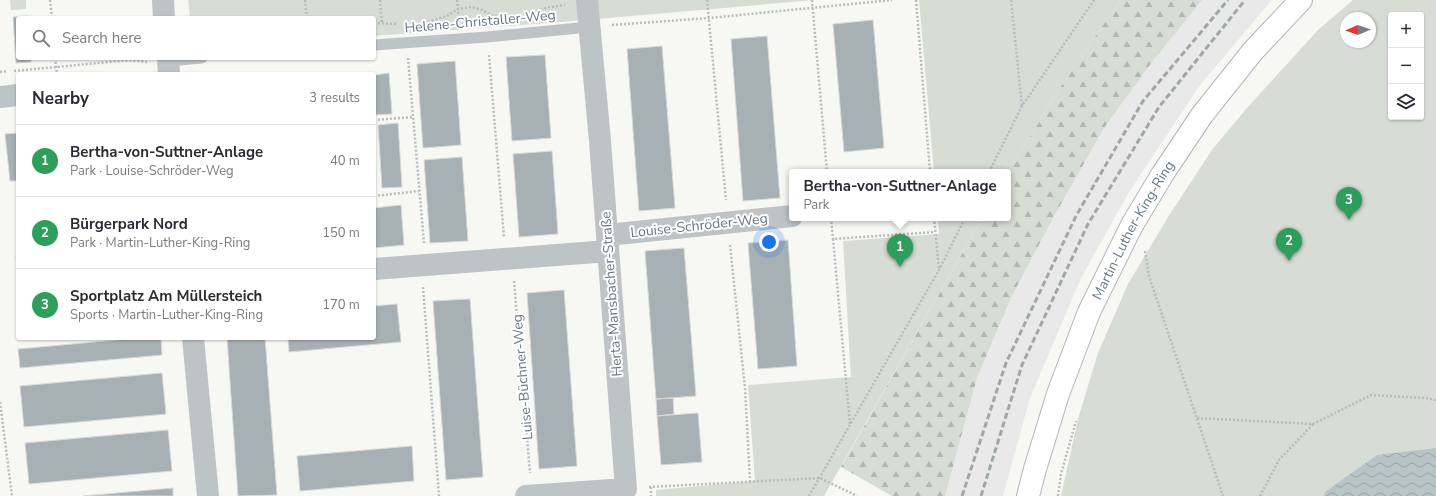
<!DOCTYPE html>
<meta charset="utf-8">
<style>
:root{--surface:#fff;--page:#f7f7f7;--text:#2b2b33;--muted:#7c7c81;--line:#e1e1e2;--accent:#ea580c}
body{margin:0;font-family:"Nunito Sans",sans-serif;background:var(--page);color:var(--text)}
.controls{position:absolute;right:12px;top:12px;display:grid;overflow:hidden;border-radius:4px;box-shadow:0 1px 3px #0004}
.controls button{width:36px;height:36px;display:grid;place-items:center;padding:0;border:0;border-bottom:1px solid var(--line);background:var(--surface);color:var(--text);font:20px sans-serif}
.compass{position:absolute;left:1340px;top:12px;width:36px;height:36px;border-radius:50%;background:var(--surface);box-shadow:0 1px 3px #0004;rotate:268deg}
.you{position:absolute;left:769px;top:242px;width:14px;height:14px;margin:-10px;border:3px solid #fff;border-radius:50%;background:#1a73e8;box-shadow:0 0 0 6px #1a73e833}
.badge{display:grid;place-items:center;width:26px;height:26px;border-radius:50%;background:var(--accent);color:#fff;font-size:13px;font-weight:700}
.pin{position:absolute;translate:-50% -33px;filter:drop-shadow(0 1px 2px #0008)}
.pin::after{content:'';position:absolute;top:21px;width:14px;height:12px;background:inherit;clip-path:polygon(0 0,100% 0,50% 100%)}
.popup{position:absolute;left:789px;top:169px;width:222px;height:52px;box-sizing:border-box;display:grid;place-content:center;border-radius:4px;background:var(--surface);filter:drop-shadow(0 1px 3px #0005);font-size:13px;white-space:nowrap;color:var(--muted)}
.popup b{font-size:15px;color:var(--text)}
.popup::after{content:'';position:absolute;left:50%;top:100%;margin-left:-8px;border:8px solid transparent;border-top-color:var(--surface)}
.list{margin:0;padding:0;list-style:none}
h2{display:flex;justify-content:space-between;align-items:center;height:52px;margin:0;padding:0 16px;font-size:17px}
h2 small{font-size:13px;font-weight:400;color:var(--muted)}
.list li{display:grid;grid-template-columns:26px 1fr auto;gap:12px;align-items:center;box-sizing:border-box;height:72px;padding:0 16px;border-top:1px solid var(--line)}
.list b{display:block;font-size:15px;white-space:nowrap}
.list p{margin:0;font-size:13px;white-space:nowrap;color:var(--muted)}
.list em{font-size:13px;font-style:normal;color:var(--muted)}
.icon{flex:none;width:22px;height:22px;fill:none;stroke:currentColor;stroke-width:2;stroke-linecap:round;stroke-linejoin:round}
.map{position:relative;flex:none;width:1436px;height:496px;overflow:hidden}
.search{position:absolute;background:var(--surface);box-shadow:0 1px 3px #0004;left:16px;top:16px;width:360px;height:44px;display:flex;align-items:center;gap:10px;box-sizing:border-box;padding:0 14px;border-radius:4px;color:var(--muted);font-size:15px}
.panel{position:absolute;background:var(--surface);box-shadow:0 1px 3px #0004;left:16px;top:72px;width:360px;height:268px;border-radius:4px}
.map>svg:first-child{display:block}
</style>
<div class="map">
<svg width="1436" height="496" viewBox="0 0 1436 496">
<defs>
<pattern id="forest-firs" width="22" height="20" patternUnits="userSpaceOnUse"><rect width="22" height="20" fill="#d7dcd4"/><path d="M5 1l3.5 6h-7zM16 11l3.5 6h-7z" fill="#b2b7b2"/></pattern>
<pattern id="water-waves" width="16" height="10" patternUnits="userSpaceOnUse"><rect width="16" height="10" fill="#b8c4c8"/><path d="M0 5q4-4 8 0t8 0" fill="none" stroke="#99a4a8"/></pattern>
</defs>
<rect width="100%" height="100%" fill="#f7f7f4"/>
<!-- built -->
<path fill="#e8e9e8" d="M1202,0H1272L1200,85L1129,192L1081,278L1030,398L1003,496H945L977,378L1010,300L1052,220L1104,128L1152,62Z"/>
<!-- forest -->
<path fill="url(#forest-firs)" d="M1121,0H1202L1152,62L1104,128L1052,220L1010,300L977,378L945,496H892L841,467L982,218H1008V172L1069,73Z"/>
<!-- park -->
<path fill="#d7dcd4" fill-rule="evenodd" d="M10,0H26V9L11,10Z
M188,0H814L574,21L374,36V18H190Z
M919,0H1121L1069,73L1008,172H934Z
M1353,0H1436V496H1061L1078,419L1098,353L1128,284L1168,217L1212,150L1247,108L1318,30ZM1391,15H1421V117H1391ZM1346,18H1370V42H1346Z
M938,218H982L824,496H656V490L755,481L748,385L851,377L843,241L939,234Z"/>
<!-- water -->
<path fill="url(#water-waves)" d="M1436,448V496H1324L1325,492L1377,455Z"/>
<!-- building -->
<path fill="#a7b0b5" stroke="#d9d9d7" d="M28,16V18H18V58H31V62L16,63L13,17Z
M873,20L884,148L844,152L833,24Z
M767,36L780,198L743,201L731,39Z
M662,46L675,208L639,211L627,49Z
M545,55L551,138L512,141L506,57Z
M455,61L461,145L423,148L417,64Z
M389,73L392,114L374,115V75Z
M398,123L402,187L382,188L378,125Z
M18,133V181H10L5,134Z
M552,151L558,234L519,237L513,154Z
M462,157L468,241L430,243L424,160Z
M401,205L404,245L374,248V208Z
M788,240L797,366L758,369L748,243Z
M684,248L696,396L656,399L645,251Z
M16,255H18V283Z
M564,290L577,466L539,469L527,293Z
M470,299L483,477L446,480L433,301Z
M397,304L401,342L289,352L288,338H374V306Z
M138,338H161L162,355L20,368L18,349Z
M227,338H265L277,495L238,496Z
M162,373L166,414L24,427L20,386Z
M673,398L674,414L657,416L656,399Z
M698,413L702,462L661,465L657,416Z
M168,430L172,471L29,484L25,443Z
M412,446L414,481L300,491L297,456Z
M173,488V496H83Z"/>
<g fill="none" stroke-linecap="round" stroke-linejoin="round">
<defs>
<g id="secondary">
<path id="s1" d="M1028,496L1035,469L1058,394L1089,312L1132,225L1162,175L1202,115L1253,51L1301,0"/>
</g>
</defs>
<!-- secondary casing -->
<use href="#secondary" stroke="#b1b7bb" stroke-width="24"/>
<!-- path -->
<path stroke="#b9bcbe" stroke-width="2.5" stroke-dasharray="2 2" stroke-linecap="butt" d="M50,0L52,18
M305,0L307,18
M380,0L382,24
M457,0L459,21
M707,0L726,200
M812,0L827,172
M916,0L930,172
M1011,0L1022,106
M525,14L550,7L565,5
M428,22L447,16L458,9L471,7L482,10L491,15L502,17
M374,23L397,24
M612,25L709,18L892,0
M489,55L504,237
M55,58L57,74
M408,58L424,243
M14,71L130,60L147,62
M0,72L7,71
M374,120L413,117
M989,172L1022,106L1094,0
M374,196L419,191
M831,218L833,239
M934,218L939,269
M730,245L745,388L750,481
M1145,251L1149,276L1223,496
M514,281L530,473
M423,287L439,496
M0,402L12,496
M1197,418L1313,424L1371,395L1425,398L1436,400
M850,424L833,239L935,232
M649,487L820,478L857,496
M651,487V496
M809,496L939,270L965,218
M1058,496L1061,474L1076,421
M1260,496L1279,460L1313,424"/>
<!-- service -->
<path stroke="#bec3c6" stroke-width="11" d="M374,45L487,37L589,27
M168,61L202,58"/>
<!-- minor -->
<path stroke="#bec3c6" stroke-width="22" d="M163,0L164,18
M168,58L169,74
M0,97L18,95
M607,235L792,216
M374,269L608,251
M193,338L208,496
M526,496L626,489L600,141L587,0"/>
<!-- secondary -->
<use href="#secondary" stroke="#fff" stroke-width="22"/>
<!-- rail -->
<path stroke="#a0a7ac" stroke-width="3" stroke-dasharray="6 3" stroke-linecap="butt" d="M962,496L1006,363L1076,216L1143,101L1228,0
M981,496L1022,365L1088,224L1159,107L1245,0"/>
</g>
<g text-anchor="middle" stroke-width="4" stroke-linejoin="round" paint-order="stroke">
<!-- street labels -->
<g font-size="14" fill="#677884" stroke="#fff">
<text transform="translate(480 21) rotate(-5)" y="5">Helene-Christaller-Weg</text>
<text transform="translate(699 225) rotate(-6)" y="5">Louise-Schröder-Weg</text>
<text dy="5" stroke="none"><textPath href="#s1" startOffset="287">Martin-Luther-King-Ring</textPath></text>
<text transform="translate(611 294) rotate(-94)" y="5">Herta-Mansbacher-Straße</text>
<text transform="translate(522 377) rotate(-95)" y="5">Luise-Büchner-Weg</text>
</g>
</g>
</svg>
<div class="controls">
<button>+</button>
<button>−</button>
<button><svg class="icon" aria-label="layers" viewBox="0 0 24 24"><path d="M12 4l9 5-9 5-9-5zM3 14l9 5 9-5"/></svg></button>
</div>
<svg class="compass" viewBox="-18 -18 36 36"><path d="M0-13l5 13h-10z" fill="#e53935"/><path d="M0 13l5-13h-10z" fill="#7c7c81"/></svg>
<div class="you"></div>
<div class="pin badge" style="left:900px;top:267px;background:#2e9e5b">1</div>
<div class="popup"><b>Bertha-von-Suttner-Anlage</b>Park</div>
<div class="pin badge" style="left:1289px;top:261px;background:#2e9e5b">2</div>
<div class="pin badge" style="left:1349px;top:220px;background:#2e9e5b">3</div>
<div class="search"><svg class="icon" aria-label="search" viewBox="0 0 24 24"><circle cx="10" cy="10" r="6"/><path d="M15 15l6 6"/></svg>Search here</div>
<section class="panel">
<h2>Nearby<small>3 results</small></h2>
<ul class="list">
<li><span class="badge" style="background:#2e9e5b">1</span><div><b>Bertha-von-Suttner-Anlage</b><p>Park · Louise-Schröder-Weg</p></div><em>40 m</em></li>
<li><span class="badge" style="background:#2e9e5b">2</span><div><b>Bürgerpark Nord</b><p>Park · Martin-Luther-King-Ring</p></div><em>150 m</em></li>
<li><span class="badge" style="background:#2e9e5b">3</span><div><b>Sportplatz Am Müllersteich</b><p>Sports · Martin-Luther-King-Ring</p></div><em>170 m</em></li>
</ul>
</section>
</div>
